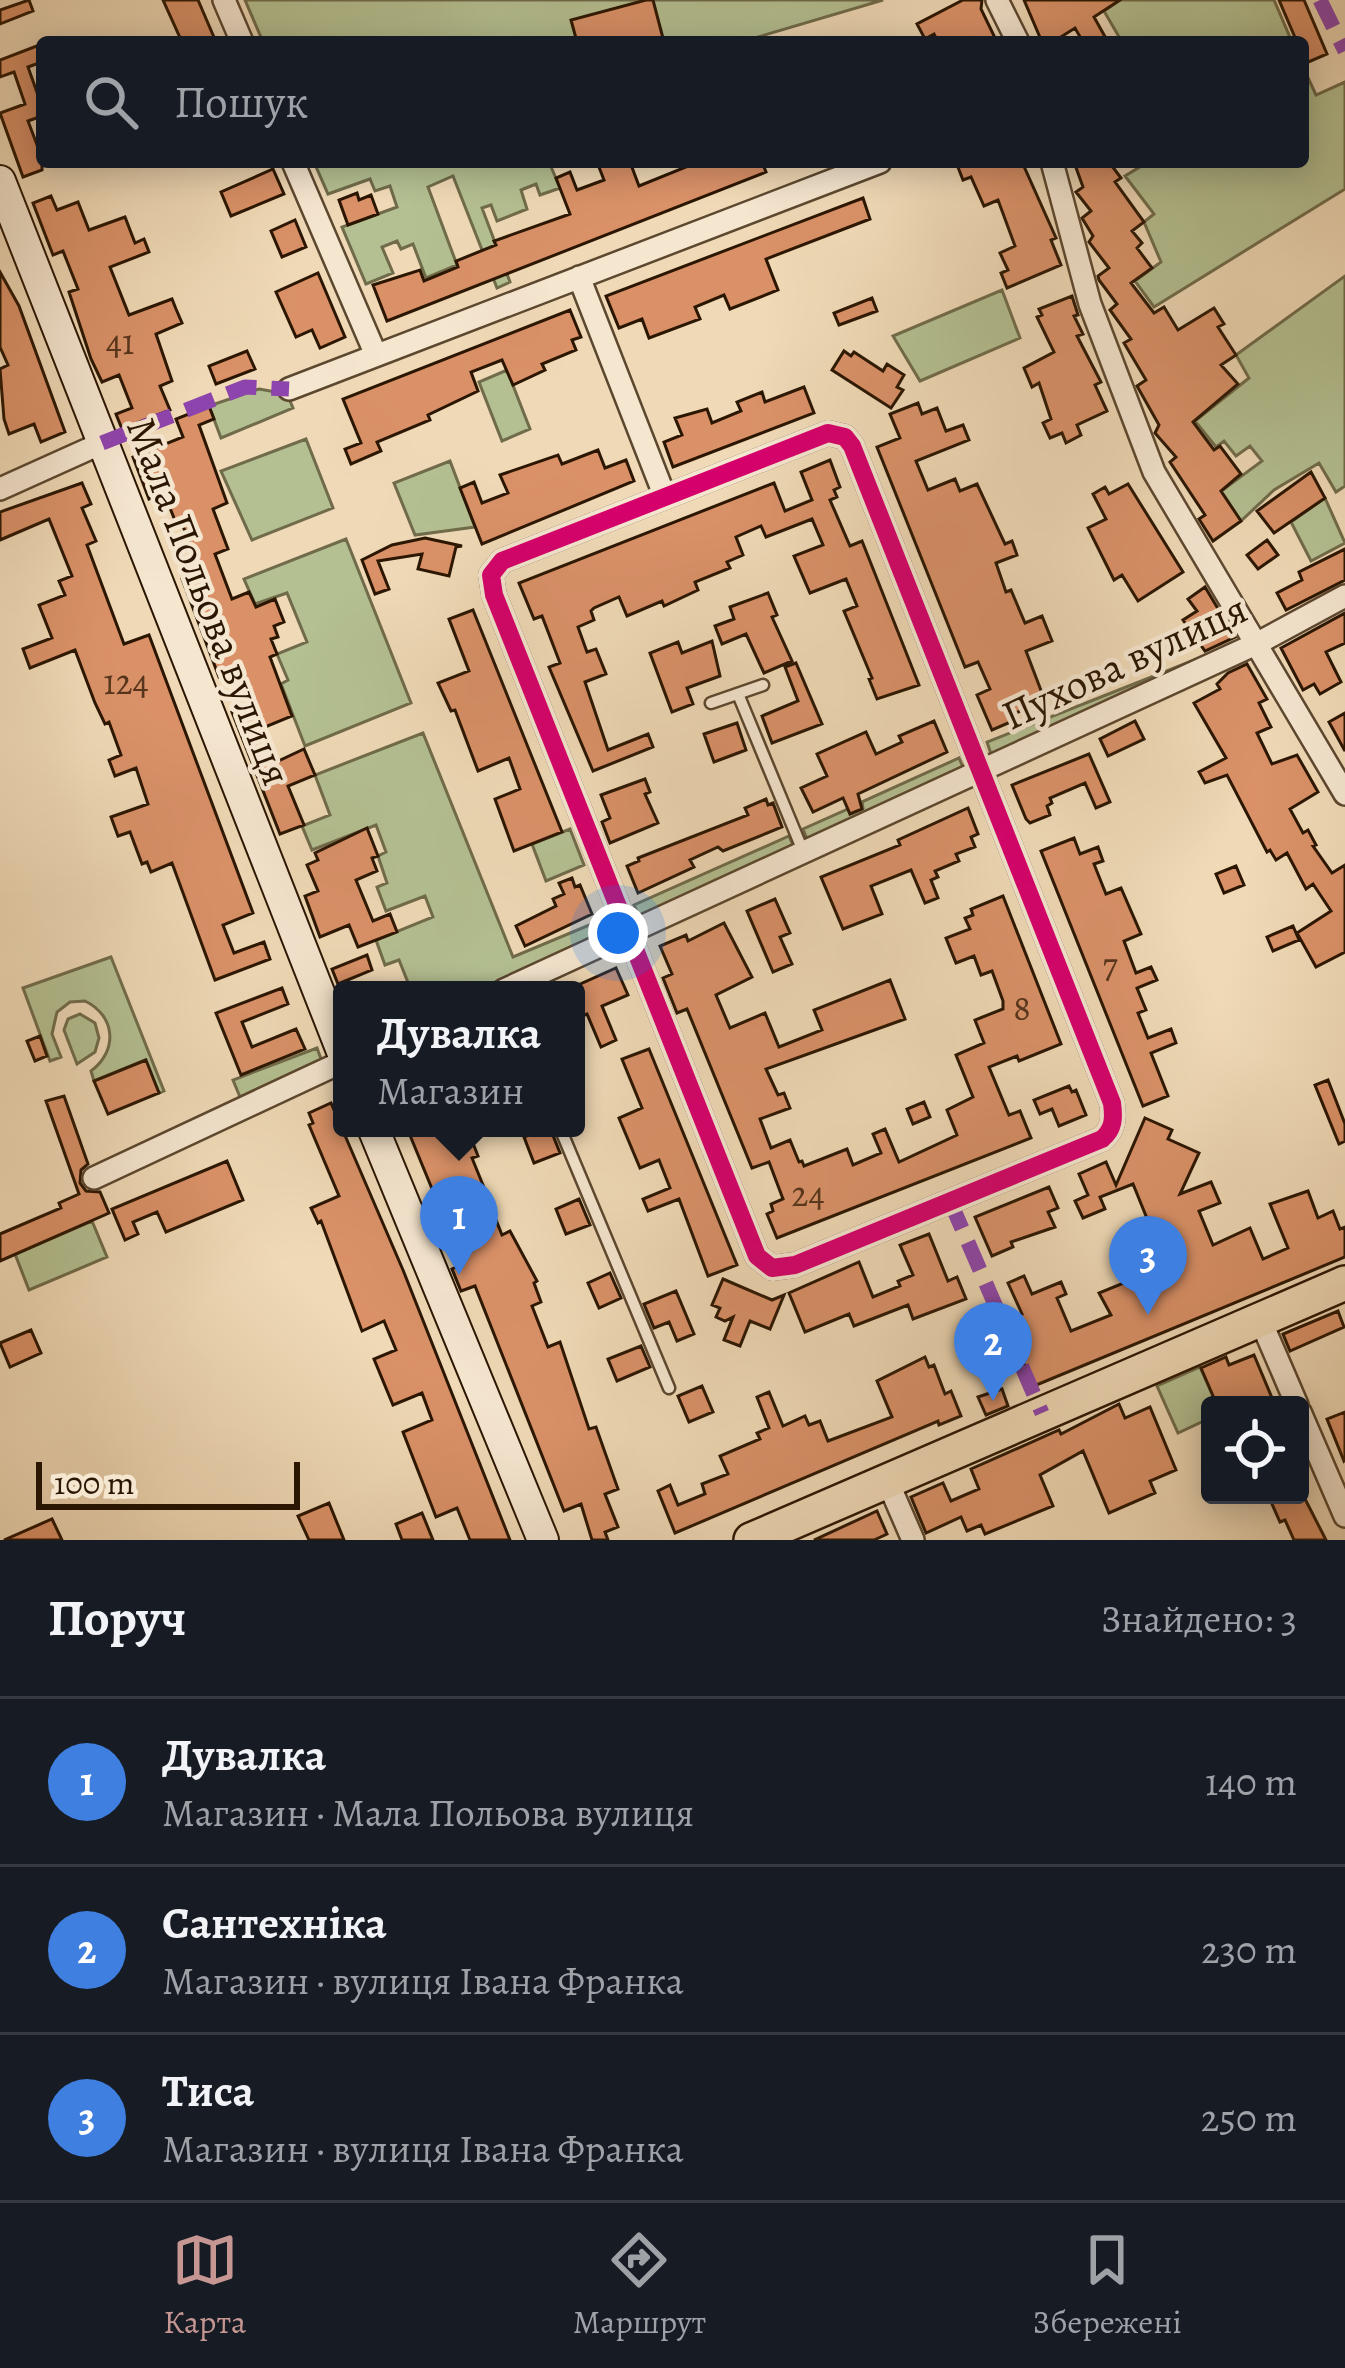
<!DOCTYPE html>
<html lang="uk">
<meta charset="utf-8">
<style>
:root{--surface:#171b24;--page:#20242c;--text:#f1f3f6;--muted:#9ea1a6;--line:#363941;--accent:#c59692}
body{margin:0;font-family:Alegreya,serif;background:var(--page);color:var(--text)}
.controls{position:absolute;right:36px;bottom:36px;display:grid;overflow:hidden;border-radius:12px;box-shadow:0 6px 30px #0003}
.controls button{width:108px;height:108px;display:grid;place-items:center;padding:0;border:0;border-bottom:3px solid var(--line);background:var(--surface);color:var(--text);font:60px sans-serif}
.scale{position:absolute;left:36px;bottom:30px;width:264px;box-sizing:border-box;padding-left:12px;border:6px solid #2b1602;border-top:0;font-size:33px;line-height:42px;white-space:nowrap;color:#2b1602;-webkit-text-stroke:9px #f5e6d0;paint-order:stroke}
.you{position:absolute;left:618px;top:933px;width:42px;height:42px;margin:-30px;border:9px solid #fff;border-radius:50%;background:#1a73e8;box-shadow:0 0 0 18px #1a73e833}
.badge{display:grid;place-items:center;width:78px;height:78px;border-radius:50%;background:var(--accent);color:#fff;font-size:39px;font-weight:700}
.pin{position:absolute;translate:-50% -99px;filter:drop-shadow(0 3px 6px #0008)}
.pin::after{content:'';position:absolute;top:63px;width:42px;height:36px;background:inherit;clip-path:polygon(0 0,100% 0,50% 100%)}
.popup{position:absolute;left:333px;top:981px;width:252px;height:156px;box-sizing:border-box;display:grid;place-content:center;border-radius:12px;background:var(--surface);filter:drop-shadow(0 3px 9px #0005);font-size:39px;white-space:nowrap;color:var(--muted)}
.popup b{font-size:45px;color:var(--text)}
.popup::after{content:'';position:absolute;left:50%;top:100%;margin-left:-24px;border:24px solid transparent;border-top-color:var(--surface)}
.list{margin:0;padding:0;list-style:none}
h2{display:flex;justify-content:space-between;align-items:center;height:156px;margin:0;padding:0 48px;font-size:51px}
h2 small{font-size:39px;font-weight:400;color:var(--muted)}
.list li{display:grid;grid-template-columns:78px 1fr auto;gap:36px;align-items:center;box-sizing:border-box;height:168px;padding:0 48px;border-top:3px solid var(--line)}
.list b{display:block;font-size:45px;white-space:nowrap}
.list p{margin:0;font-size:39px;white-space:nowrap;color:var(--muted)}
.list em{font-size:39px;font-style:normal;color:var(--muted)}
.icon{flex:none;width:66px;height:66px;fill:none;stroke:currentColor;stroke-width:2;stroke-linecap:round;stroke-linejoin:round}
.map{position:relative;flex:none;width:1345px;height:1540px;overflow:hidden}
.search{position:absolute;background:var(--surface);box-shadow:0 6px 30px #0003;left:36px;right:36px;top:36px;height:132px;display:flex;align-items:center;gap:30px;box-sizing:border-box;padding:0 42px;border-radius:12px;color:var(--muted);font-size:45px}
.sheet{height:660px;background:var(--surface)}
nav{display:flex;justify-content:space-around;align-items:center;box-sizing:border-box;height:168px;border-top:3px solid var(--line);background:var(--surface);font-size:33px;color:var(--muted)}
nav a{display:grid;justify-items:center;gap:6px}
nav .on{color:var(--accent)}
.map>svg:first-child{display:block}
</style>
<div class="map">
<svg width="1345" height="1540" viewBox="0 0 1345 1540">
<rect width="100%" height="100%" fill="#efd9b6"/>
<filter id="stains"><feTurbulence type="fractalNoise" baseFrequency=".00167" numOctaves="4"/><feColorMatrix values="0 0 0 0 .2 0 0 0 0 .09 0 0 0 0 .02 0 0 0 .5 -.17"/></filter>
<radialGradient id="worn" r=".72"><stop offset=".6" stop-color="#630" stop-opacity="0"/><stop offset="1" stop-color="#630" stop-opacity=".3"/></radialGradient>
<!-- green -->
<path fill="#b4c092" stroke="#706b4a" stroke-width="3" d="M245,0H883L741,42H263Z
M1120,0H1274L1292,42H1122L1104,11Z
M1303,67L1316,95L1345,82V189L1154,307L1135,281L1161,262L1144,222L1154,214L1125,176L1148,162H1303Z
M314,162H549L560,188L540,195L536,184L521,190L527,209L497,221L491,205L482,208L510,282L497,288L453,176L428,187L457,265L426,278L413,244L401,249L397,241L382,247L393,273L366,284L342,227L397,207L390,186L375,191L370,179L328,194Z
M1345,276V486L1336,492L1319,463L1274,490L1241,521L1220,492L1262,461L1250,446L1236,456L1224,441L1216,447L1195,421L1249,378L1236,355Z
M1002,290L1020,338L920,381L893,336Z
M507,370L530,429L502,441L479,382Z
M259,389L287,394L293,408L221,438L209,406Z
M306,439L333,508L252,540L221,471Z
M450,461L475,527L415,535L394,483Z
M1325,498L1345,543L1311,561L1291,522Z
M346,539L411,703L305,746L281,684L288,680L277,654L307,642L287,593L255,604L244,579Z
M1207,655L991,754L987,742Z
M423,733L513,957L606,918L610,929L478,990H411L399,960L385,965L376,940L433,917L425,896L386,911L377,887L387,883L378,856L386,852L376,825L312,850L302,826L330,815L315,775Z
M959,758L963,767L807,839L803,829L848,809L850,814L863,808L862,802Z
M570,829L584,865L546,881L532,844Z
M789,836L793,845L639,916L634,905Z
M111,957L164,1091L159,1093L145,1060L94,1081L91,1071C118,1051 116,1016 85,1001L70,1002L57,1012L52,1034L61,1057L50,1061L23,988Z
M80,1014L95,1023L99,1038L95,1052L77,1064L64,1030L68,1019Z
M317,1048L321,1059L240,1097L233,1080Z
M92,1221L107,1257L29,1290L15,1254Z
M1200,1367L1217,1405H1210V1418L1178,1433L1157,1386Z"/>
<!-- building -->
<path fill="#da9168" stroke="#2b1602" stroke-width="3" d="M29,0L33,11L0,24V10Z
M163,0H198L216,42H182Z
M646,0H653L664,42H577L571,20Z
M963,0H982L981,9L997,42H938L934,34L925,39L917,24Z
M1024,0H1120L1094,17L1108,42H1083L1075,28L1053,42H1042Z
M1279,0H1304L1327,54L1306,63L1303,42H1297Z
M42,44V62L28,67L39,98L42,97V116L28,121L42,158V170L23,177L0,113L25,104L14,72L0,77V60Z
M597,162H630L639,186L686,167L684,162H762L766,172L387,321L373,285L420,270L424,281L458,267L456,261L496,245L494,241L570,214L556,178L570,172L577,190L604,180Z
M956,162H1022L1056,238L1051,240L1061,265L1007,288L1001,273L1008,270L1000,253L1015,246L998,200L984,206L971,177L963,180Z
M1074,162H1109L1121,178L1115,182L1144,222L1132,231L1142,243L1137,248L1152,268L1131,283L1154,313L1164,307L1178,330L1214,308L1224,324L1218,327L1236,355L1221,365L1238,384L1193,422L1214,450L1220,446L1241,474L1221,491L1241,521L1213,541L1199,519L1205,515L1170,462L1176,457L1155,433L1159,425L1137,386L1146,380L1124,343L1131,339L1110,310L1117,304L1099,280L1098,276L1109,268L1089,242L1093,236L1082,218L1091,211L1076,192L1083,187Z
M273,169L284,194L231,216L221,192Z
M357,193L359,200L371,195L378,214L348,225L339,200Z
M51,196L57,210L78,202L89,230L125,217L135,243L144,239L149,252L110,267L129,315L172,299L176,309L182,323L156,334L172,381L160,386L170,410L122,429L116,414L132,408L119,375L102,382L91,359L69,292L78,289L63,251L53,255L33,203Z
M863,198L870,219L766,259L778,290L730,309L724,295L695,307L700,319L649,338L642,319L619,328L606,296Z
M295,220L306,247L282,257L271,231Z
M0,272L19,306L65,432L41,442L34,424L9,434L4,419L0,369L8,365L0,347Z
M318,273L345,337L320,348L312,330L296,337L276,292Z
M1072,296L1078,315L1074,316L1083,334L1077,336L1101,382L1095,385L1107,411L1077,425L1081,435L1066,443L1062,433L1050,438L1043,423L1051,419L1039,383L1032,387L1024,368L1054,352L1037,317L1042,315L1039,309Z
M872,298L877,311L839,325L834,313Z
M570,310L581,337L572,340L576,350L542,364L545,370L513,385L502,360L471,372L478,391L428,415L430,420L377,442L381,451L351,464L345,449L361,443L343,399Z
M247,351L255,369L216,384L209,366Z
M844,351L851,356L854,352L883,371L887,364L904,375L897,387L903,390L891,408L832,370Z
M804,387L814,413L673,467L664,442L682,435L675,418L707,409L712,423L741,411L737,402L762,392L765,402Z
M918,403L922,414L937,408L946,431L963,425L969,440L916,461L928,490L955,479L960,491L977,484L1005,544L1012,541L1017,555L996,563L1006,592L1011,590L1025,623L1042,616L1052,641L1026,651L1045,701L1011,715L1013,721L992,730L977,695L990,689L978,662L965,667L877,447L900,438L890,414Z
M209,406L214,419L199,425L227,503L213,509L228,549L215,554L232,599L249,592L256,607L275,599L284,622L274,626L278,637L271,639L277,654L270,657L292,716L260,729L274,763L304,749L315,775L288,786L304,825L280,834L232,712L256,703L242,668L219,677L182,579L201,572L181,521L176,523L164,493L149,499L133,457L183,437L176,419Z
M598,450L605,468L626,460L634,481L482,544L460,488L474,482L482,503L508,493L500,475L558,455L562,464Z
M830,460L840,487L834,490L837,497L830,500L850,546L862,541L919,685L877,699L869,679L872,678L844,611L857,606L846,579L810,593L794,556L823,545L812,519L766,537L761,526L736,537L743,555L727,562L730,568L695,582L698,590L664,606L662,601L627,616L619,597L594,608L591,611L594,620L578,627L587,652L596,649L606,674L585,682L608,750L648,734L653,747L593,771L549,667L560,663L542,616L534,619L519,583L774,483L785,511L812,500L801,472Z
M1311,472L1325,498L1274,533L1257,511Z
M82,483L91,504L82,508L96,541L87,545L124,644L149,635L253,913L223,925L234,953L264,942L270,959L215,980L172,863L151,872L147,862L142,864L130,832L118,836L111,817L148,804L136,768L115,776L109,760L121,755L109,722L105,724L95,703L75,650L30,668L23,649L52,638L39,605L65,595L59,581L72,576L49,519L0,540V512Z
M1128,484L1183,572L1138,601L1122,575L1114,580L1088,528L1106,519L1093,494L1105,487L1109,494Z
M425,538L462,546L456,547L449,576L418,569L422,554L378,561L389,589L375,594L362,560L392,545Z
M1267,540L1278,555L1258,569L1247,555Z
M1345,549V580L1286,610L1277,593L1302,580L1299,572Z
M1205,587L1235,637L1205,651L1183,620L1197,611L1188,599Z
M768,593L777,615L772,617L792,661L764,673L746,634L722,644L715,626L734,619L730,607Z
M473,610L562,832L514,851L495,799L520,789L509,758L478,771L455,710L451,711L438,683L469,671L449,619Z
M1345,613V643L1326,652L1341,682L1320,694L1314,684L1303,690L1281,648Z
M712,641L720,676L687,688L693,704L672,712L650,653L678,642L682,653Z
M796,663L822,724L772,743L762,716L798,701L785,667Z
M1247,664L1267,699L1259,703L1271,727L1257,733L1272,764L1297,755L1318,792L1290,809L1303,833L1308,830L1316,845L1313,846L1332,873L1345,865V952L1316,967L1297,933L1331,911L1313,884L1306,889L1287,853L1276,860L1270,850L1267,852L1227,775L1205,783L1199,772L1226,758L1194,703L1220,689L1217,684L1228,673Z
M1345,713V751L1329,722Z
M934,721L947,752L858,794L862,809L850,814L843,798L813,812L801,788L827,776L817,754L866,732L876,754L902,742L899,736Z
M1135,721L1144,739L1108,756L1100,739Z
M737,723L746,750L714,762L704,734Z
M1089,754L1110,802L1096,808L1085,783L1050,798L1052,803L1047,806L1050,815L1030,823L1026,819L1012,785Z
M645,779L650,792L645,794L658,823L610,843L602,822L610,818L601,795Z
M766,799L768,805L773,803L782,827L723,851L718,847L690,860L694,867L638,893L627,866L639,861L638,858L748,815L745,808Z
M968,808L978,834L971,837L975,847L956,854L959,861L935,871L938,877L931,880L938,898L925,903L911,870L871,886L882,914L843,929L821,877L900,845L898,840Z
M367,828L378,856L372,858L377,871L356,880L373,921L390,914L397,932L358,947L349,925L320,937L305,896L318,891L307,865L318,860L315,853Z
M1074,838L1080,854L1098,847L1103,861L1094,864L1106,894L1121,888L1141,934L1124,941L1136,973L1151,967L1157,980L1137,988L1146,1010L1138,1013L1148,1038L1171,1029L1176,1043L1151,1053L1168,1096L1143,1106L1041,851Z
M1236,866L1244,885L1224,893L1216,874Z
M572,878L575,887L580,885L592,914L525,946L516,926L556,906L553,899L564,894L559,883Z
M1003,896L1061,1044L1019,1061L1017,1056L989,1067L1009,1115L1020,1111L1031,1138L777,1238L767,1214L773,1211L771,1204L783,1199L769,1162L752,1168L687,1009L677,1013L663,978L672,974L660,946L686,935L688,941L724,923L752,977L716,995L730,1028L765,1013L779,1047L822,1030L814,1010L890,980L905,1019L766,1069L778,1095L784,1093L790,1108L760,1119L771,1148L790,1140L799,1162L802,1161L804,1166L847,1149L853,1165L881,1153L873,1134L885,1129L899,1162L957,1135L947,1110L973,1097L956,1055L984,1043L975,1020L1003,1009V1001L992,971L981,975L974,956L956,963L946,938L970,929L965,918L973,915L971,909Z
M775,899L790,933L780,937L792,964L773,972L747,911Z
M1293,926L1299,940L1273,951L1267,937Z
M367,955L372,970L338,984L332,969Z
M616,968L628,995L602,1006L616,1040L601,1047L587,1014L576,1019V986Z
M282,988L288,1004L242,1022L252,1047L296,1029L305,1049L241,1075L216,1013Z
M40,1036L47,1056L35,1061L27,1041Z
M649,1049L737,1265L708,1276L679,1199L648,1211L643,1199L670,1188L659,1160L640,1168L619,1118L642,1108L622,1059Z
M146,1060L159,1093L108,1114L94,1081Z
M1328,1080L1345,1124V1141L1339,1144L1315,1085Z
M1069,1086L1072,1092L1076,1090L1086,1115L1059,1126L1052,1109L1040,1114L1034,1100Z
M64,1096L88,1164L81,1170L80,1183L86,1191L100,1192L109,1213L0,1261V1234L61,1208L59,1203L79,1194L46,1101Z
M924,1102L930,1117L913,1124L907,1109Z
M331,1103L403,1270L510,1540H470L457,1508L436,1517L403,1432L432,1420L422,1393L393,1405L374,1359L396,1350L384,1321L362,1331L321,1221L318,1223L311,1208L339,1196L309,1125L313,1123L309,1113Z
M1145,1118L1172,1130L1168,1139L1199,1153L1180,1194L1211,1182L1220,1203L1199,1211L1213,1245L1250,1228L1263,1259L1288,1248L1270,1204L1308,1191L1318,1218L1333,1211L1340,1229L1345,1227V1257L1034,1386L1005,1322L1022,1314L1008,1283L1024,1276L1032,1294L1061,1282L1066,1294L1057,1298L1071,1331L1111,1315L1099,1293L1158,1269L1140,1224L1148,1221L1133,1184L1100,1197L1105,1209L1083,1218L1075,1201L1088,1195L1079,1174L1106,1162L1116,1185Z
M407,1128H494L471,1138L478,1156L472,1158L487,1195L468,1203L478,1227L496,1220L502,1235L510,1231L537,1281L534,1283L541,1302L532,1306L548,1347L560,1342L589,1429L596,1427L618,1489L605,1494L618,1527L605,1532L608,1540H592L581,1504L564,1511L475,1286L461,1291L452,1269L463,1264Z
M545,1128H550L560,1153L534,1163L524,1137Z
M227,1161L243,1200L166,1232L157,1212L133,1222L138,1234L125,1240L112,1209Z
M1049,1187L1058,1208L1048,1212L1055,1227L1011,1242L1013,1247L992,1256L975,1217Z
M579,1199L590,1225L566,1234L556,1209Z
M929,1234L948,1281L957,1277L966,1299L913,1319L908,1305L854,1326L849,1314L805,1332L789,1293L859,1262L873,1297L900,1286L898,1281L913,1275L900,1245Z
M610,1273L621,1298L599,1308L588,1283Z
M723,1279L772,1300L784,1295L770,1329L750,1321L740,1346L724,1340L733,1317L725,1321L716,1317L720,1308L712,1305Z
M676,1291L694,1334L677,1341L669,1322L654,1328L644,1304Z
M1338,1311L1344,1327L1290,1351L1283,1334Z
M31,1330L41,1353L10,1367L0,1343Z
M641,1346L650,1367L617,1381L608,1359Z
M1254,1355L1275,1405H1217L1201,1368L1226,1357L1229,1365Z
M925,1357L929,1367L934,1365L945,1394L951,1391L961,1416L939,1425L938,1421L675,1533L658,1491L670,1485L678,1505L705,1494L702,1484L728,1474L720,1456L760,1439L757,1433L769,1428L757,1397L769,1392L783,1426L805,1416L809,1425L820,1421L828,1441L892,1417L877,1381Z
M702,1386L713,1412L689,1422L678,1396Z
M1002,1389L1008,1406L986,1415L978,1397Z
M1119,1404L1125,1418L1150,1407L1176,1470L1150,1481L1155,1493L1109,1513L1083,1451L1040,1475L1053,1506L985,1534L981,1525L967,1531L961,1517L926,1533L911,1497L943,1483L951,1501L979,1489L971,1469L1059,1430L1061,1434Z
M1345,1412V1460L1344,1461L1327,1419Z
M1268,1495H1303L1326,1540H1294L1285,1520L1280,1522Z
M329,1503L344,1540H309L298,1516Z
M877,1511L887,1534L874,1540H814Z
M422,1513L433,1540H402L396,1524Z
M52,1519L62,1540H4Z"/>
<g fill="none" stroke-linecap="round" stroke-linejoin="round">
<defs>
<path id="lane" d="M738,694L803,851
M711,703L763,685
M560,1128L669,1388"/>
<path id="street" d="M224,0L242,42
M997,0L1018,42
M293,162L376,355
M1052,162L1090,304L1154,472L1345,794
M579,277L665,497
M289,389L880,162
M828,433L845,437L852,446L1112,1103C1114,1118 1114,1129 1102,1139L795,1265L772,1268L757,1256L494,595L491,575L502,561Z
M0,489L102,443
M504,990L1258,643L1345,596
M94,1178L342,1062
M1260,1319L1297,1405
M1300,1412L1345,1516
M887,1480L913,1540"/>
<path id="secondary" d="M0,181L342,1051
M373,1128L543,1540"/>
<path id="primary" d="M751,1540L1345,1283"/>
</defs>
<!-- lane casing -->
<use href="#lane" stroke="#5c472f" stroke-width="15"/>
<!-- street casing -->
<use href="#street" stroke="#5c472f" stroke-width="26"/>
<!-- secondary casing -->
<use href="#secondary" stroke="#2b1602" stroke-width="34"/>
<!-- primary casing -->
<use href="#primary" stroke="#2b1602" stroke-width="38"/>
<!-- lane -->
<use href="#lane" stroke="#f5e6d0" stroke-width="10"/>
<!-- street -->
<use href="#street" stroke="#f5e6d0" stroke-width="21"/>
<!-- secondary -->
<use href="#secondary" stroke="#f5e6d0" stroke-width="30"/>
<!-- primary -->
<use href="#primary" stroke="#efd9b6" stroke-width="33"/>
<!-- quiet -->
<path stroke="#8e44ad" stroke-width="15" stroke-dasharray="30 15" stroke-linecap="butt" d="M1320,0L1345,51
M102,443L245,387L289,389
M950,1201L1042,1413"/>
<defs>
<path id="cycleway" d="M828,433L845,437L852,446L1112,1103C1114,1118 1114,1129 1102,1139L795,1265L772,1268L757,1256L494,595L491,575L502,561Z"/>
</defs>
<!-- cycleway casing -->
<use href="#cycleway" stroke="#f5e6d0" stroke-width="26"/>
<!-- cycleway -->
<use href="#cycleway" stroke="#d6006c" stroke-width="18"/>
</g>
<g text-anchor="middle" stroke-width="9" stroke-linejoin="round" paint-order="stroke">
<!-- number labels -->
<g font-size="36" fill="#57351c">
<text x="120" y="354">41</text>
<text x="126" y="694">124</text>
<text x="1110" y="977">7</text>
<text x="1022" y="1020">8</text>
<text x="808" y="1206">24</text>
</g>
<!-- street labels -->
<g font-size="42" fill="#2b1602" stroke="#f5e6d0">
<text transform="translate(210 601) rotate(69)" y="15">Мала Польова вулиця</text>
<text transform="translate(1124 661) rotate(-25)" y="15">Пухова вулиця</text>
</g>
</g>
<rect width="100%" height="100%" filter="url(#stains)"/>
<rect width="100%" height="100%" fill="url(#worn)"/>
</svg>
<div class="controls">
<button><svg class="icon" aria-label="locate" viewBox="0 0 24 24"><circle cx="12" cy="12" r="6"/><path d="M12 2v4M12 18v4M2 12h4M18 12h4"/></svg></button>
</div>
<div class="scale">100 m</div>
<div class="you"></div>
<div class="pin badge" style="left:459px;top:1275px;background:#3f7fe0">1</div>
<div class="popup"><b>Дувалка</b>Магазин</div>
<div class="pin badge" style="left:993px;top:1401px;background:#3f7fe0">2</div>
<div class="pin badge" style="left:1148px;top:1315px;background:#3f7fe0">3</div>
<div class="search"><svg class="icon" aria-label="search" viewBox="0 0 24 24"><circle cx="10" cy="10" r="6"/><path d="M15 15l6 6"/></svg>Пошук</div>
</div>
<section class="sheet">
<h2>Поруч<small>Знайдено: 3</small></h2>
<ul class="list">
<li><span class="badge" style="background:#3f7fe0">1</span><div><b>Дувалка</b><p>Магазин · Мала Польова вулиця</p></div><em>140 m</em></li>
<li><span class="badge" style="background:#3f7fe0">2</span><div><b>Сантехніка</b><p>Магазин · вулиця Івана Франка</p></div><em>230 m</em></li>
<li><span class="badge" style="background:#3f7fe0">3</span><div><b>Тиса</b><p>Магазин · вулиця Івана Франка</p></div><em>250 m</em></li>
</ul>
</section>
<nav>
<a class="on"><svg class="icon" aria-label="map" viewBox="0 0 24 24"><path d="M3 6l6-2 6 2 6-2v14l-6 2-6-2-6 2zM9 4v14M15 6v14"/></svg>Карта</a>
<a><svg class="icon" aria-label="directions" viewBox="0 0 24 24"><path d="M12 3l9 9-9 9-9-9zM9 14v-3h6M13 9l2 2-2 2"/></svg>Маршрут</a>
<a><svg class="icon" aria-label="saved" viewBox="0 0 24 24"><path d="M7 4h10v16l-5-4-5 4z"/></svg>Збережені</a>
</nav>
